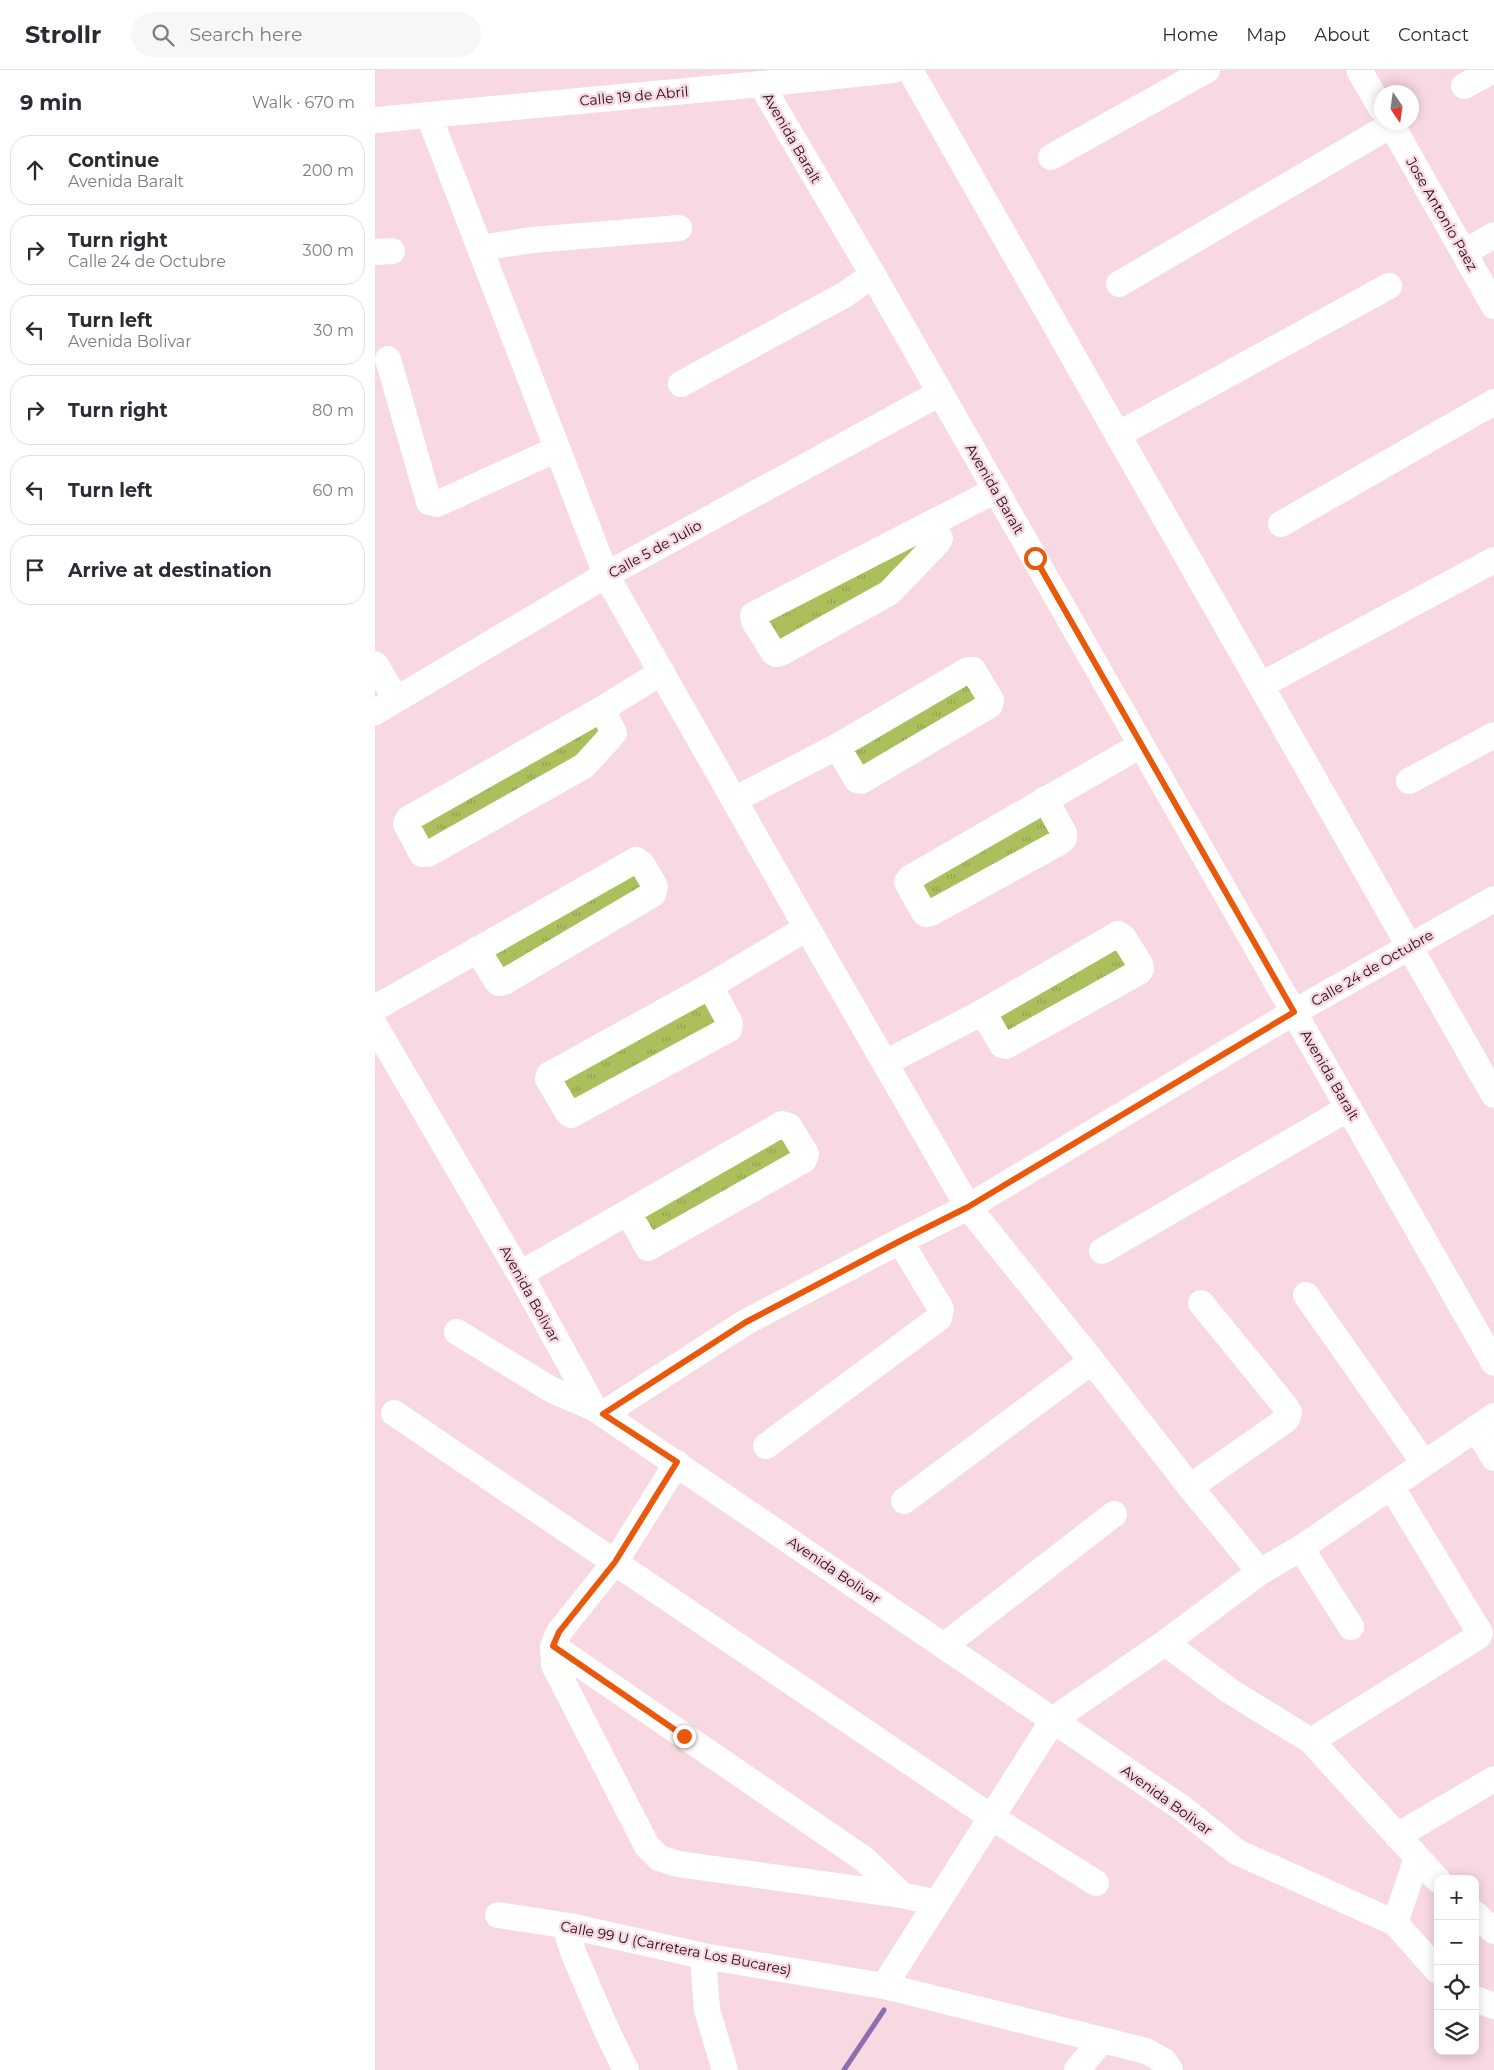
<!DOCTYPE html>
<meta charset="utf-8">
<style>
:root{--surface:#fff;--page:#f7f7f7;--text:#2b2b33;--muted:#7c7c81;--line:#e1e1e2}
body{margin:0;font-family:Montserrat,sans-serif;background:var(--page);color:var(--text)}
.controls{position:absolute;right:15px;bottom:15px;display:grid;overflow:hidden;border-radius:10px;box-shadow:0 2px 12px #0003}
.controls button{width:45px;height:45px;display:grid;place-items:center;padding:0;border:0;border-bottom:1px solid var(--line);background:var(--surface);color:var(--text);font:25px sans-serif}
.compass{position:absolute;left:999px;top:15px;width:45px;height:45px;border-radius:50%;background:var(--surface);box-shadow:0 2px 12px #0003;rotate:167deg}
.stop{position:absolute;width:15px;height:15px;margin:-11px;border:4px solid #ea580c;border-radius:50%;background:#fff}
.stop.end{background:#ea580c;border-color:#fff;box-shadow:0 1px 5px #0008}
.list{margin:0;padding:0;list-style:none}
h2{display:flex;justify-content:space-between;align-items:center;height:65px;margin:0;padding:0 20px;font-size:21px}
h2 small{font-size:16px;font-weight:400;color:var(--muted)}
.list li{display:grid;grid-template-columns:32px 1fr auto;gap:15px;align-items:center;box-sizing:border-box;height:70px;margin:0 10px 10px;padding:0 10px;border:1px solid var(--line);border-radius:20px}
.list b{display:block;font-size:19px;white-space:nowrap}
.list p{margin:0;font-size:16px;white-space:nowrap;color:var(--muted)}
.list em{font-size:16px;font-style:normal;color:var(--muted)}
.icon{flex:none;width:28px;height:28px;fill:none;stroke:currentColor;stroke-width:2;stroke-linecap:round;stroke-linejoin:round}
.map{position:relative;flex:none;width:1119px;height:2000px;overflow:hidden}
header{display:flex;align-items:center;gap:30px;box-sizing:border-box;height:70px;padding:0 25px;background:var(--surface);border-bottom:1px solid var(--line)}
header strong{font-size:24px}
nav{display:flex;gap:28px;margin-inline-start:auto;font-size:18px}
.search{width:350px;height:45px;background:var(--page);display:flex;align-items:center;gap:12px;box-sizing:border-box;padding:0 18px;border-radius:28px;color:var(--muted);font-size:19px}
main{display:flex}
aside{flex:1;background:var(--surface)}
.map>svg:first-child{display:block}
</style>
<header>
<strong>Strollr</strong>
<div class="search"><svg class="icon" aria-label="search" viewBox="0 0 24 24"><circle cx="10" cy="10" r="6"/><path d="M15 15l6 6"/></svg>Search here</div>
<nav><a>Home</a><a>Map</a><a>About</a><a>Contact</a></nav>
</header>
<main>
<aside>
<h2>9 min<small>Walk · 670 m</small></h2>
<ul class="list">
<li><svg class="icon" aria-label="ahead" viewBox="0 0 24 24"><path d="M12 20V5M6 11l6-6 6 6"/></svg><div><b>Continue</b><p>Avenida Baralt</p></div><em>200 m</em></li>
<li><svg class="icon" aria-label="right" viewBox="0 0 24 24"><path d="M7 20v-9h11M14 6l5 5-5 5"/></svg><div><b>Turn right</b><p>Calle 24 de Octubre</p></div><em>300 m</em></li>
<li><svg class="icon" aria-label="left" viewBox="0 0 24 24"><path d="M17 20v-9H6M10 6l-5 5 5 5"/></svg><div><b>Turn left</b><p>Avenida Bolivar</p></div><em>30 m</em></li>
<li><svg class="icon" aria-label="right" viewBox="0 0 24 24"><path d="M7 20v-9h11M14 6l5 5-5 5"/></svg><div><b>Turn right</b></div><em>80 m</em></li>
<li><svg class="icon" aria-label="left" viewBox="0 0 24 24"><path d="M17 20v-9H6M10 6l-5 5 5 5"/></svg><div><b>Turn left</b></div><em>60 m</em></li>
<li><svg class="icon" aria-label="arrive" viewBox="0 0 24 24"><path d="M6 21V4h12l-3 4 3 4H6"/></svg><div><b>Arrive at destination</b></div></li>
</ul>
</aside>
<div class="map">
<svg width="1119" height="2000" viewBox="0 0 1119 2000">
<defs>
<pattern id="park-tufts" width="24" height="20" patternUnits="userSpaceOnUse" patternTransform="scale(1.25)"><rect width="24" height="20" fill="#abbf5c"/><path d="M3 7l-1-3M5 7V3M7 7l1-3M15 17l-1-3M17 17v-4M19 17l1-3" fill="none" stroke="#93a34f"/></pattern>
</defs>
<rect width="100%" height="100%" fill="#f8d8e1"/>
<!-- park -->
<path fill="url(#park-tufts)" d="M550,464L554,470L513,511L403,573L388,548Z
M593,609L607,632L487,702L471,677Z
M222,650L232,666L55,777L42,750Z
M668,739L681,765L554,835L541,812Z
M260,799L273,817L127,903L114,881Z
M744,875L758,896L630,970L618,944Z
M331,927L345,953L198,1033L186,1009Z
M409,1063L420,1085L275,1167L263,1143Z"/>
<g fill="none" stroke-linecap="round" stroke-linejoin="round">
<!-- stream -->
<path stroke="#8c6eb0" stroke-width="5" d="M469,2000L509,1940"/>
<!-- minor -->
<path stroke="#fff" stroke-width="26" d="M535,0L1119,1025
M984,0L1006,38
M386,14L498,205L1119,1293
M1089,16L1119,0
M54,46L231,505L432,858L593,1137L717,1291L815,1417L885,1502
M0,50L386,14L518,0
M1015,52L1119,236
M676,87L832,0
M105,178L157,170L304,158
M0,182L17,181
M1089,183L1119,165
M744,214L1016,55
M13,289L54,432L62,434L182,379
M306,314L469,225L498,205
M744,364L1014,216
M557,453L565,468L564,471L514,523L406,583L401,584L398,582L379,551L378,545L621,420
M906,454L1119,332
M0,594L21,629
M886,615L1119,490
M227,639L239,663L209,696L53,784H47L31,754L33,749L227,639L235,634L287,602
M0,642L231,505L565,323
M1034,711L1119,665
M670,729L689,763V768L685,772L556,843L551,844L548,841L532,812L535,808L766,675
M359,730L463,676L593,600H598L616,630L615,635L486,711L482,710L463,678V676
M335,916L355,953L354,959L196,1045L193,1043L173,1009L174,1005L335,916L432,858
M0,938L261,790L267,794L280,816L278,824L129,912L124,913L121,910L102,879
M0,956L145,1204L219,1338L807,1738L862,1782L1020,1853L1063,1901
M510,993L608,942L743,864L748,867L765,894L766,899L764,902L631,976L627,975L608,942
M727,1181L974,1038
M145,1204L407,1054L414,1056L431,1084L429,1090L273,1178L253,1142
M931,1225L1049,1393
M82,1262L177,1320L219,1338
M19,1343L616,1747L721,1813
M228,1344L371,1252L525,1171L593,1137L919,942L1119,829
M1101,1358L1119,1388
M391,1376L564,1248L566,1239L525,1171
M302,1393L240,1492L184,1562L178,1576L179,1595L272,1776L284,1788L303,1794L527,1825L562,1833
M815,1417L912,1349L914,1343L911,1337L826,1233
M529,1431L717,1291
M926,1478L976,1557
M790,1573L855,1621L936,1671L1063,1810
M570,1575L739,1444
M178,1576L489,1789L527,1825
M936,1671L1104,1566L1105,1563L1016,1416
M1022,1766L1119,1709
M1100,1844L1119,1861
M123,1845L195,1856L328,1886L509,1916L771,1981L789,1991L795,2000
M1020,1853L1042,1788
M195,1856L193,1865L198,1882L231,1959L251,2000
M328,1886L332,1940L350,2000
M509,1916L679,1649L790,1573L885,1502L926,1478L1119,1346
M1100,1929L1119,1936
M702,2000L727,1970"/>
</g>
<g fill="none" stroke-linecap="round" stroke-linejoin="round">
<!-- route -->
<path stroke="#ea580c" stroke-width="6" d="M309,1666L178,1576L184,1562L240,1492L302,1392L228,1344L371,1252L525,1171L593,1137L919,942L660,488"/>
</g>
<g text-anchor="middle" stroke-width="5" stroke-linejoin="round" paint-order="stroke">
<!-- street labels -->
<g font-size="14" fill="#240a14" stroke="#f8d8e1">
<text transform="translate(259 26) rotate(-5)" y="5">Calle 19 de Abril</text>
<text transform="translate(417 68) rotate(60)" y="5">Avenida Baralt</text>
<text transform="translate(1067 144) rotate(60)" y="5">Jose Antonio Paez</text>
<text transform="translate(620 419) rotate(60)" y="5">Avenida Baralt</text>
<text transform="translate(280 479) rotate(-29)" y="5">Calle 5 de Julio</text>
<text transform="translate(997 898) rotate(-30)" y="5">Calle 24 de Octubre</text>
<text transform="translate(955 1005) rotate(60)" y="5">Avenida Baralt</text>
<text transform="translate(155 1224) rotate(61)" y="5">Avenida Bolivar</text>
<text transform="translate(459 1500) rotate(34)" y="5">Avenida Bolivar</text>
<text transform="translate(792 1730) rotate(36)" y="5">Avenida Bolivar</text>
<text transform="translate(301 1878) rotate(11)" y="5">Calle 99 U (Carretera Los Bucares)</text>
</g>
</g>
</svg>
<div class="controls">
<button>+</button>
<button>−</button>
<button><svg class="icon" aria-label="locate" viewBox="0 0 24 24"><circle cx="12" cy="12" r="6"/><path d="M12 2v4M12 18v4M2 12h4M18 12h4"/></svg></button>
<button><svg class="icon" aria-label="layers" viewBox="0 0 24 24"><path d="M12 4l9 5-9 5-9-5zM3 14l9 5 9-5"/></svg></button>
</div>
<svg class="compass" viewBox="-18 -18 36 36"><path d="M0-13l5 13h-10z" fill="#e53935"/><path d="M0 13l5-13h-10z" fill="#7c7c81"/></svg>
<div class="stop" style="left:660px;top:488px"></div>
<div class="stop end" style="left:309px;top:1666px"></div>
</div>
</main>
